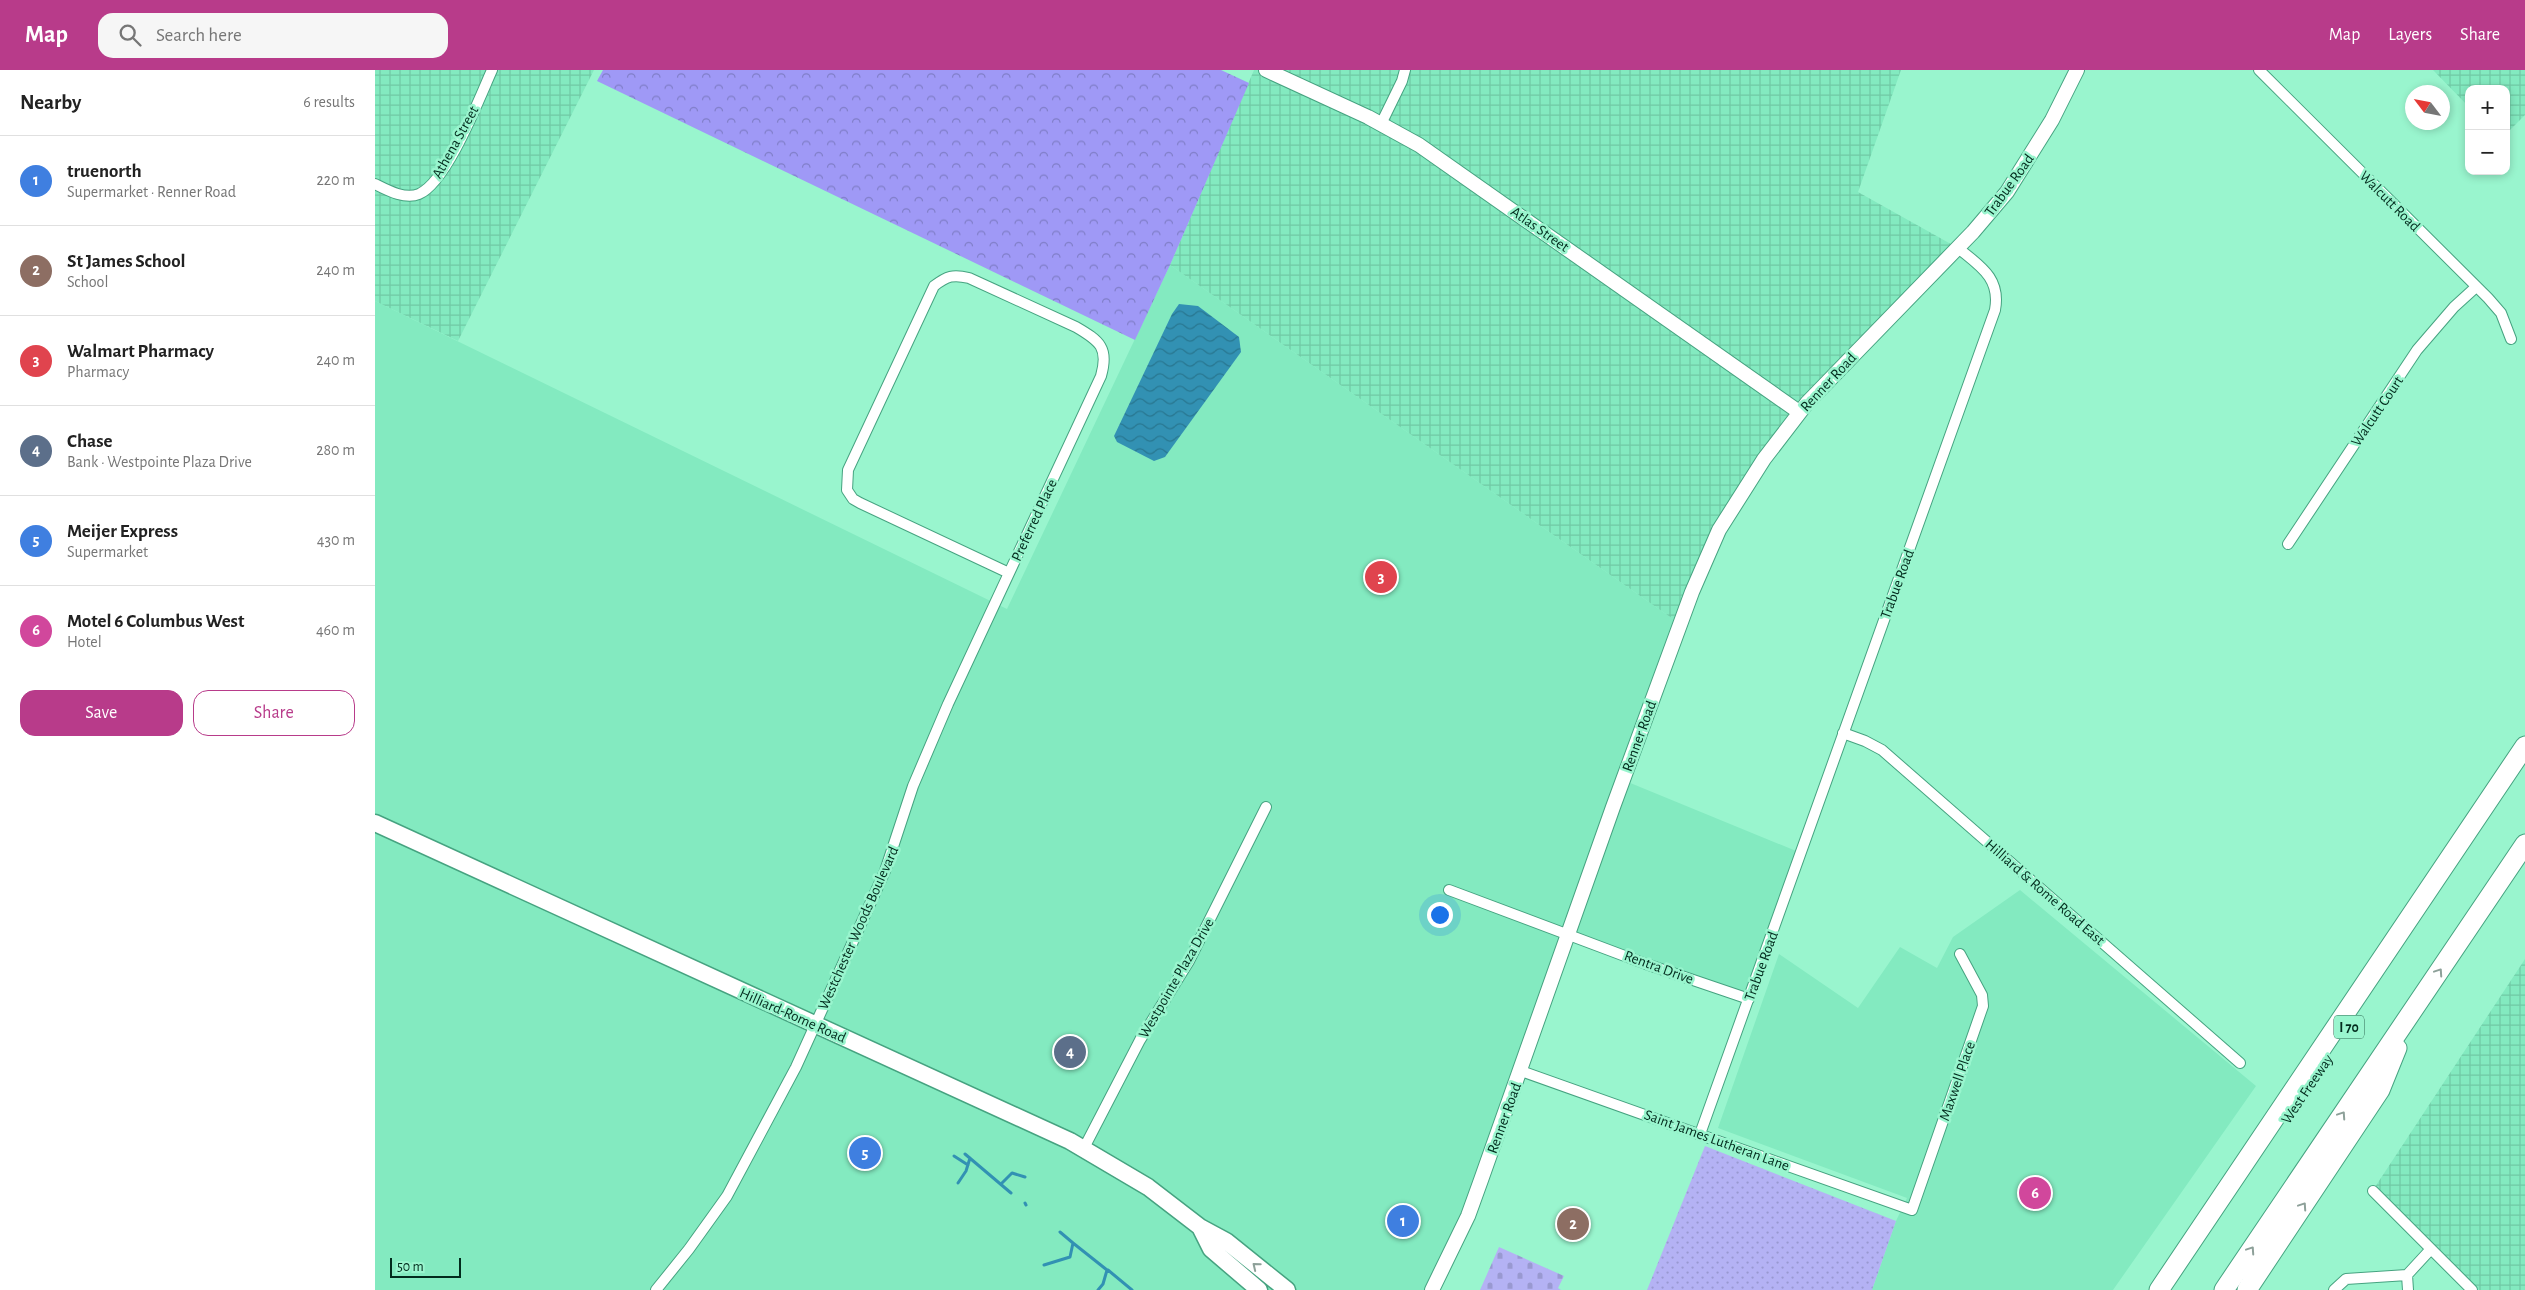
<!DOCTYPE html>
<meta charset="utf-8">
<style>
:root{--surface:#fff;--page:#f6f6f6;--text:#222;--muted:#767676;--line:#e0e0e0;--accent:#b83b8a}
body{margin:0;font-family:"Alegreya Sans",sans-serif;background:var(--page);color:var(--text)}
.controls{position:absolute;right:15px;top:15px;display:grid;overflow:hidden;border-radius:10px;box-shadow:0 2px 8px #0003}
.controls button{width:45px;height:45px;display:grid;place-items:center;padding:0;border:0;border-bottom:1px solid var(--line);background:var(--surface);color:var(--text);font:25px sans-serif}
.compass{position:absolute;left:2030px;top:15px;width:45px;height:45px;border-radius:50%;background:var(--surface);box-shadow:0 2px 8px #0003;rotate:302deg}
.scale{position:absolute;left:15px;bottom:12px;width:71px;box-sizing:border-box;padding-left:5px;border:2px solid #022b1d;border-top:0;font-size:14px;line-height:18px;white-space:nowrap;color:#022b1d;-webkit-text-stroke:4px #99f5ce;paint-order:stroke}
.you{position:absolute;left:1064px;top:844px;width:18px;height:18px;margin:-12px;border:4px solid #fff;border-radius:50%;background:#1a73e8;box-shadow:0 0 0 8px #1a73e833}
.badge{display:grid;place-items:center;width:32px;height:32px;border-radius:50%;background:var(--accent);color:#fff;font-size:16px;font-weight:700}
.pin{position:absolute;translate:-50% -50%;border:2px solid #fff;box-shadow:0 1px 5px #0006}
.list{margin:0;padding:0;list-style:none}
h2{display:flex;justify-content:space-between;align-items:center;height:65px;margin:0;padding:0 20px;font-size:21px}
h2 small{font-size:16px;font-weight:400;color:var(--muted)}
.list li{display:grid;grid-template-columns:32px 1fr auto;gap:15px;align-items:center;box-sizing:border-box;height:90px;padding:0 20px;border-top:1px solid var(--line)}
.list b{display:block;font-size:19px;white-space:nowrap}
.list p{margin:0;font-size:16px;white-space:nowrap;color:var(--muted)}
.list em{font-size:16px;font-style:normal;color:var(--muted)}
.actions{display:flex;gap:10px;padding:15px 20px}
.actions a{flex:1;padding:11px 0;border:1px solid var(--accent);border-radius:15px;text-align:center;font-size:18px;color:var(--accent)}
.actions .main{background:var(--accent);color:#fff}
.icon{flex:none;width:28px;height:28px;fill:none;stroke:currentColor;stroke-width:2;stroke-linecap:round;stroke-linejoin:round}
.map{position:relative;flex:none;width:2150px;height:1220px;overflow:hidden}
header{display:flex;align-items:center;gap:30px;box-sizing:border-box;height:70px;padding:0 25px;background:var(--accent);color:#fff}
header strong{font-size:24px}
nav{display:flex;gap:28px;margin-inline-start:auto;font-size:18px}
.search{width:350px;height:45px;background:var(--page);display:flex;align-items:center;gap:12px;box-sizing:border-box;padding:0 18px;border-radius:15px;color:var(--muted);font-size:19px}
main{display:flex}
aside{flex:1;background:var(--surface)}
.map>svg:first-child{display:block}
</style>
<header>
<strong>Map</strong>
<div class="search"><svg class="icon" aria-label="search" viewBox="0 0 24 24"><circle cx="10" cy="10" r="6"/><path d="M15 15l6 6"/></svg>Search here</div>
<nav><a>Map</a><a>Layers</a><a>Share</a></nav>
</header>
<main>
<aside>
<h2>Nearby<small>6 results</small></h2>
<ul class="list">
<li><span class="badge" style="background:#3f7fe0">1</span><div><b>truenorth</b><p>Supermarket · Renner Road</p></div><em>220 m</em></li>
<li><span class="badge" style="background:#8d6e63">2</span><div><b>St James School</b><p>School</p></div><em>240 m</em></li>
<li><span class="badge" style="background:#e0444e">3</span><div><b>Walmart Pharmacy</b><p>Pharmacy</p></div><em>240 m</em></li>
<li><span class="badge" style="background:#5c6f8a">4</span><div><b>Chase</b><p>Bank · Westpointe Plaza Drive</p></div><em>280 m</em></li>
<li><span class="badge" style="background:#3f7fe0">5</span><div><b>Meijer Express</b><p>Supermarket</p></div><em>430 m</em></li>
<li><span class="badge" style="background:#d1479c">6</span><div><b>Motel 6 Columbus West</b><p>Hotel</p></div><em>460 m</em></li>
</ul>
<div class="actions"><a class="main">Save</a><a>Share</a></div>
</aside>
<div class="map">
<svg width="2150" height="1220" viewBox="0 0 2150 1220">
<defs>
<pattern id="industrial-grid" width="8" height="8" patternUnits="userSpaceOnUse" patternTransform="scale(1.25)"><rect width="8" height="8" fill="#83eac0"/><path d="M0 4h8M4 0v8" fill="none" stroke="#70c9a5"/></pattern>
<pattern id="forest-crowns" width="20" height="18" patternUnits="userSpaceOnUse" patternTransform="scale(1.25)"><rect width="20" height="18" fill="#9f99f6"/><path d="M2 6a3 3 0 1 1 6 0M12 15a3 3 0 1 1 6 0" fill="none" stroke="#7f7dc7"/></pattern>
<pattern id="cemetery-stones" width="16" height="16" patternUnits="userSpaceOnUse" patternTransform="scale(1.25)"><rect width="16" height="16" fill="#b4b2f4"/><path d="M2 7V4a2 2 0 0 1 4 0v3zM10 15v-3a2 2 0 0 1 4 0v3z" fill="#9999d1"/></pattern>
<pattern id="park-dots" width="8" height="8" patternUnits="userSpaceOnUse" patternTransform="scale(1.25)"><rect width="8" height="8" fill="#b4b2f4"/><path d="M2 2h.1M6 6h.1" fill="none" stroke="#9999d1" stroke-width="1.8" stroke-linecap="round"/></pattern>
<pattern id="water-waves" width="16" height="10" patternUnits="userSpaceOnUse" patternTransform="scale(1.25)"><rect width="16" height="10" fill="#3291b3"/><path d="M0 5q4-4 8 0t8 0" fill="none" stroke="#287791"/></pattern>
</defs>
<rect width="100%" height="100%" fill="#99f5ce"/>
<!-- built -->
<path fill="#83eac0" d="M795,195L1305,554L1248,710L1426,783L1374,929L1194,864L1142,1015L1057,1220H0V231L632,539Z
M1645,820L1881,1016L1738,1220H1497L1521,1151L1532,1128L1343,1058L1404,884L1483,938L1525,877L1562,898L1578,867Z"/>
<!-- industrial -->
<path fill="url(#industrial-grid)" d="M0,0H219L83,271L0,231Z
M879,0H1526L1483,122L1583,178L1432,333L1357,437L1305,554L795,195Z
M2058,0H2150V45L2131,64V19H2094V37Z
M2150,889V1220H2104L2000,1117Z"/>
<!-- forest -->
<path fill="url(#forest-crowns)" d="M228,0H846L874,13L795,195L760,270L222,11Z"/>
<!-- cemetery -->
<path fill="url(#cemetery-stones)" d="M1124,1177L1189,1206L1183,1218L1186,1220H1105Z"/>
<!-- park -->
<path fill="url(#park-dots)" d="M1330,1076L1521,1151L1497,1220H1272Z"/>
<!-- water -->
<path fill="url(#water-waves)" d="M804,234L823,236L864,267L866,282L790,387L779,391L742,372L739,366L797,244Z"/>
<g fill="none" stroke-linecap="round" stroke-linejoin="round">
<!-- stream -->
<path stroke="#3291b3" stroke-width="3" d="M590,1084L636,1123
M579,1086L593,1095
M583,1113L591,1101L595,1088
M626,1114L637,1103L650,1107
M650,1133L651,1135
M698,1173L732,1200L728,1214L723,1220
M669,1195L695,1187L698,1173L685,1162
M733,1200L757,1220"/>
<defs>
<path id="street" d="M1884,0L2113,228L2126,243L2136,269
M1006,54L1027,11L1030,0
M0,114C12,120 30,130 44,124C72,112 104,29 117,0
M1913,474L2042,280L2079,237L2101,217
M1468,663L1490,671L1507,680L1865,993
M1074,820L1271,894L1374,929
M1146,1001L1537,1140L1608,936L1607,925L1585,884
M1325,1064L1620,240C1626,208 1605,196 1583,178
M709,1078L765,970L814,891L891,737
M1998,1121L2097,1220
M2032,1205L2033,1220
M281,1220L314,1179L352,1126L421,997L510,801L538,716L573,634L726,306C734,278 725,271 701,257L594,208C578,204 572,206 559,216L473,400L472,420L478,429L485,433L634,503
M1959,1220L1971,1209L2032,1205L2056,1179"/>
<path id="secondary" d="M891,0L993,47L1044,75L1424,342
M1057,1220L1093,1146L1106,1110L1238,737L1317,522L1344,460L1389,389L1432,333L1598,162L1632,122L1677,50L1702,0"/>
<path id="primary" d="M0,753L695,1071L773,1117L825,1157L851,1171L912,1220
M825,1157L836,1179L884,1220"/>
<path id="highway" d="M1784,1220L2150,676
M1849,1220L2150,774
M1872,1220L2005,1020L2022,978"/>
</defs>
<!-- street casing -->
<use href="#street" stroke="#46a380" stroke-width="12"/>
<!-- secondary casing -->
<use href="#secondary" stroke="#46a380" stroke-width="16"/>
<!-- primary casing -->
<use href="#primary" stroke="#46a380" stroke-width="19"/>
<!-- highway casing -->
<use href="#highway" stroke="#46a380" stroke-width="21"/>
<!-- street -->
<use href="#street" stroke="#fff" stroke-width="10"/>
<!-- secondary -->
<use href="#secondary" stroke="#fff" stroke-width="14"/>
<!-- primary -->
<use href="#primary" stroke="#fff" stroke-width="16"/>
<!-- highway -->
<use href="#highway" stroke="#fff" stroke-width="19"/>
</g>
<!-- one-way arrows -->
<defs><path id="oneway-chevron" d="M-2-3.5L2.5 0L-2 3.5" fill="none" stroke-width="1.6" stroke-linecap="round" stroke-linejoin="round" transform="scale(1.25)"/></defs>
<g stroke="#8da099">
<use href="#oneway-chevron" transform="translate(2064 902) rotate(-56)"/>
<use href="#oneway-chevron" transform="translate(1967 1045) rotate(-56)"/>
<use href="#oneway-chevron" transform="translate(1928 1136) rotate(-56)"/>
<use href="#oneway-chevron" transform="translate(1876 1180) rotate(-56)"/>
<use href="#oneway-chevron" transform="translate(881 1196) rotate(-141)"/>
</g>
<g text-anchor="middle" stroke-width="5" stroke-linejoin="round" paint-order="stroke">
<!-- shield labels -->
<rect fill="#99f5ce" stroke="#2f6852" stroke-width="1" x="1959" y="945.5" width="30" height="23" rx="4"/>
<g font-size="14" font-weight="bold" fill="#022b1d">
<text x="1974" y="962">I 70</text>
</g>
<!-- street labels -->
<g font-size="15" fill="#022b1d" stroke="#99f5ce">
<text transform="translate(80 72) rotate(-61)" y="5">Athena Street</text>
<text transform="translate(1634 115) rotate(-54)" y="5">Trabue Road</text>
<text transform="translate(2015 131) rotate(45)" y="5">Walcutt Road</text>
<text transform="translate(1165 159) rotate(35)" y="5">Atlas Street</text>
<text transform="translate(1453 312) rotate(-47)" y="5">Renner Road</text>
<text transform="translate(2002 341) rotate(-56)" y="5">Walcutt Court</text>
<text transform="translate(659 450) rotate(-65)" y="5">Preferred Place</text>
<text transform="translate(1522 514) rotate(-70)" y="5">Trabue Road</text>
<text transform="translate(1264 666) rotate(-70)" y="5">Renner Road</text>
<text transform="translate(1670 822) rotate(41)" y="5">Hilliard &amp; Rome Road East</text>
<text transform="translate(483 858) rotate(-66)" y="5">Westchester Woods Boulevard</text>
<text transform="translate(1386 896) rotate(-70)" y="5">Trabue Road</text>
<text transform="translate(1284 897) rotate(20)" y="5">Rentra Drive</text>
<text transform="translate(801 908) rotate(-60)" y="5">Westpointe Plaza Drive</text>
<text transform="translate(418 945) rotate(24)" y="5">Hilliard-Rome Road</text>
<text transform="translate(1582 1011) rotate(-71)" y="5">Maxwell Place</text>
<text transform="translate(1932 1019) rotate(-56)" y="5">West Freeway</text>
<text transform="translate(1129 1048) rotate(-70)" y="5">Renner Road</text>
<text transform="translate(1342 1070) rotate(20)" y="5">Saint James Lutheran Lane</text>
</g>
</g>
</svg>
<div class="controls">
<button>+</button>
<button>−</button>
</div>
<svg class="compass" viewBox="-18 -18 36 36"><path d="M0-13l5 13h-10z" fill="#e53935"/><path d="M0 13l5-13h-10z" fill="#767676"/></svg>
<div class="scale">50 m</div>
<div class="you"></div>
<div class="pin badge" style="left:1028px;top:1151px;background:#3f7fe0">1</div>
<div class="pin badge" style="left:1198px;top:1154px;background:#8d6e63">2</div>
<div class="pin badge" style="left:1006px;top:507px;background:#e0444e">3</div>
<div class="pin badge" style="left:695px;top:982px;background:#5c6f8a">4</div>
<div class="pin badge" style="left:490px;top:1083px;background:#3f7fe0">5</div>
<div class="pin badge" style="left:1660px;top:1123px;background:#d1479c">6</div>
</div>
</main>
